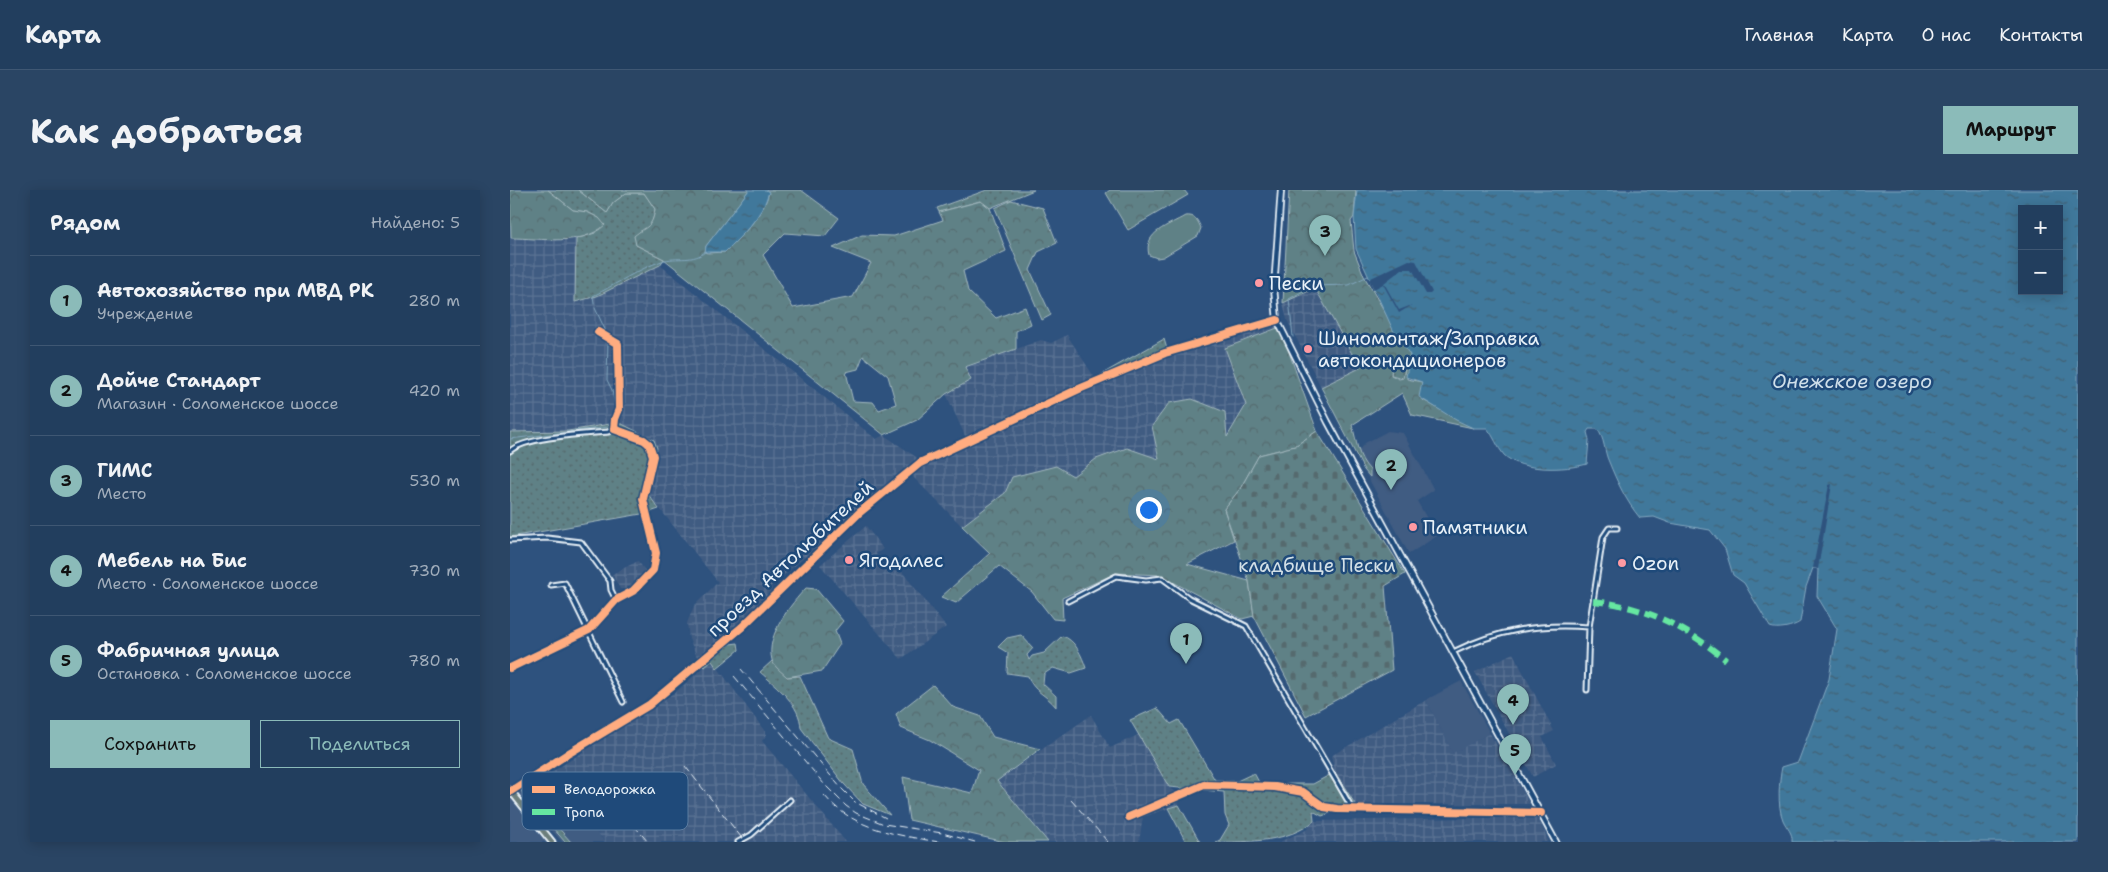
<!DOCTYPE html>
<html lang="ru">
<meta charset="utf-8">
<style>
:root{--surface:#223e5e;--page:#2a4564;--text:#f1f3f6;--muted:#a2aebc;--line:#3f5773;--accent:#8bbbb9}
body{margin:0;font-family:"Shantell Sans",sans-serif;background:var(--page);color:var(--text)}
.controls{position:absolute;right:15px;top:15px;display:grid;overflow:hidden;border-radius:0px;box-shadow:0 2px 12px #0003}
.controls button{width:45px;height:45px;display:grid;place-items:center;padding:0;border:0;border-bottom:1px solid var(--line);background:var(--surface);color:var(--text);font:25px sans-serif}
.you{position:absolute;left:638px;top:319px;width:18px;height:18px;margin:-12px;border:4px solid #fff;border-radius:50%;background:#1a73e8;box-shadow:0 0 0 8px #1a73e833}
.badge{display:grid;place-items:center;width:32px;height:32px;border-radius:50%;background:var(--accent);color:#111;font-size:16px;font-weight:700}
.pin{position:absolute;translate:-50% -41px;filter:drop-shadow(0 1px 2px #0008)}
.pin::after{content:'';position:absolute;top:26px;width:18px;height:15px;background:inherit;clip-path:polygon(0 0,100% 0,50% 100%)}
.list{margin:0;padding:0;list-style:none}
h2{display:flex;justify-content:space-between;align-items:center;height:65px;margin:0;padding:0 20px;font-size:21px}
h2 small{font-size:16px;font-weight:400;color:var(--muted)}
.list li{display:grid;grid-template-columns:32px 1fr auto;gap:15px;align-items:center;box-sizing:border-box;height:90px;padding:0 20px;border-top:1px solid var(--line)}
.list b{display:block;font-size:19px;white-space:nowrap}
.list p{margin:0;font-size:16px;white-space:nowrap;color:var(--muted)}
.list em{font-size:16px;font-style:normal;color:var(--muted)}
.actions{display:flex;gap:10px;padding:15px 20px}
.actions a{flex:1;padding:11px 0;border:1px solid var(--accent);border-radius:0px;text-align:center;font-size:18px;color:var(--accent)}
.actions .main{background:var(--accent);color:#111}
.map{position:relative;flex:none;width:1568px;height:652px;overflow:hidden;border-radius:0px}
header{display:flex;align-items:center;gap:30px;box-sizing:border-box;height:70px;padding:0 25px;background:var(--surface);border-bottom:1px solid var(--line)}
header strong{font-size:24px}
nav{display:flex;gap:28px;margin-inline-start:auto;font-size:18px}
.intro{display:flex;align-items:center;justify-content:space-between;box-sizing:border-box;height:120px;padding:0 30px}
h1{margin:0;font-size:35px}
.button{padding:12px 22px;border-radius:0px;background:var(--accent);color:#111;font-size:18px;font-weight:700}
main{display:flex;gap:30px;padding:0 30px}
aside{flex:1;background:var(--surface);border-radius:0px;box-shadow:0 2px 12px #0003}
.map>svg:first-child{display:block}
</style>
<header>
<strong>Карта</strong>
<nav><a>Главная</a><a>Карта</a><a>О нас</a><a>Контакты</a></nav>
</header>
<div class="intro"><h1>Как добраться</h1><a class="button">Маршрут</a></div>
<main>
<aside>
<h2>Рядом<small>Найдено: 5</small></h2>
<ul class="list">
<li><span class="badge">1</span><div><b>Автохозяйство при МВД РК</b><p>Учреждение</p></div><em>280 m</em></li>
<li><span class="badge">2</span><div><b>Дойче Стандарт</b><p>Магазин · Соломенское шоссе</p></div><em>420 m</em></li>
<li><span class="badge">3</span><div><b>ГИМС</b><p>Место</p></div><em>530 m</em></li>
<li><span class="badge">4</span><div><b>Мебель на Бис</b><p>Место · Соломенское шоссе</p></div><em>730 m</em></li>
<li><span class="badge">5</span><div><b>Фабричная улица</b><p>Остановка · Соломенское шоссе</p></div><em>780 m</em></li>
</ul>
<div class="actions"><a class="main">Сохранить</a><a>Поделиться</a></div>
</aside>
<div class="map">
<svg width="1568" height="652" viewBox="0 0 1568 652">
<defs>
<pattern id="industrial-grid" width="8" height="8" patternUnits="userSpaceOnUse" patternTransform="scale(1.25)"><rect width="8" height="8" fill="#3f5b82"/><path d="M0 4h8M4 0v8" fill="none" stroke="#5b7394"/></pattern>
<pattern id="grass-dots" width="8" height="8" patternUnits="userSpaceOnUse" patternTransform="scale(1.25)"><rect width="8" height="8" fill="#5f8186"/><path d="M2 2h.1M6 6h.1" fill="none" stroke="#556a6e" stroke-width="1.8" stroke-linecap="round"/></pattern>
<pattern id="forest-crowns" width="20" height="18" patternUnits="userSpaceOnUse" patternTransform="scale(1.25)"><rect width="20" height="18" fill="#5f8186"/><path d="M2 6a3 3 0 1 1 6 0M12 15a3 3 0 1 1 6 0" fill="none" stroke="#556a6e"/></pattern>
<pattern id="cemetery-stones" width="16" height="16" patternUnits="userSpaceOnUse" patternTransform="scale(1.25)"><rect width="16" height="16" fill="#5f8186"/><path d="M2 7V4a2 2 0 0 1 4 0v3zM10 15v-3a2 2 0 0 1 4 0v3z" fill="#556a6e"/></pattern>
<pattern id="water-ripples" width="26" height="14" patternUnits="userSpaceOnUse" patternTransform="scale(1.25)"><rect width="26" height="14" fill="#40789b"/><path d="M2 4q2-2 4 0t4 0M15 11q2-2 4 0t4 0" fill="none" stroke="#436072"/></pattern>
</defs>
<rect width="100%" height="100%" fill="#2e527e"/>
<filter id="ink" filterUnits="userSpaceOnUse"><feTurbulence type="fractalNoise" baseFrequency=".02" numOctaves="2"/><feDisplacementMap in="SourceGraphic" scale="10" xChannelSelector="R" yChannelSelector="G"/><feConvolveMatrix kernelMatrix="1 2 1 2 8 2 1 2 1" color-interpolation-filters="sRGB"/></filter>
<g filter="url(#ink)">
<!-- built -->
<path fill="#3f5b82" d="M878,241L893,243L924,300L907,311L927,346L899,364L854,280L860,286V280L853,273L848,261L855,253Z
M951,491L980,543L943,564L916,510Z
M39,584L95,652H61L30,617L21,598L17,596L11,601L55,652H52L8,603L20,593Z
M0,606L21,636L37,652H0Z"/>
<!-- industrial -->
<path fill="url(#industrial-grid)" d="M0,48L66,49L65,112L87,106L150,75L366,249L374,245L409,269L261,396L262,401L240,426L188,469L179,449L177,433L184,416L208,392L138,304L147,258L112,234L58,241L0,242Z
M805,98L850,179L811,197L777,130L773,113Z
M767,135L770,137L716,158L736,215L716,248L649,270L586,269L563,286L495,303L452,336L400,284L435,264L525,222L655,167Z
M557,145L585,188L456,248L436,204L461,190L454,178L531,150L541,153Z
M356,336L373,359L366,364L375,375L378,374L385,382L389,378L436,437L391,469L310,375Z
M128,371L137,383L118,399H110L102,384Z
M1003,463L1044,541L1032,547L1046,574L1023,587L965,482Z
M202,470L257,544L252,551L336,652H234L286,607H280L241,641L223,652H95L39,584L167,501Z
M916,510L943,563L980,543L1020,614H845L825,582L821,566Z
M581,525L600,558L630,544L659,597L668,605L669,615L633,627L629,652H538L487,591Z
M1028,627L1039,652H769L796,640L804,631Z"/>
<!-- grass -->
<path fill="url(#grass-dots)" stroke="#a4b9bf" d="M38,0H68L97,23L103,13L116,3H134L145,19C143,32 141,37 129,42L126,55L154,69L150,75L87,106L65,112L66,49L85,43L89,28L77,22L63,20Z
M477,0H524L480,18L470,11L429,22L427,18Z
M654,149L657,159L585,188Z
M891,169L895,179L893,188L881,185L882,172Z
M100,234H112L144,250L147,258L138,304L149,319L137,323L0,347V242L58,241Z
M511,445L523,458L517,465L519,470L522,466L534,463L552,446C565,449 572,466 576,478L561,483L543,478L534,484L533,494L546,506V517C536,504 523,502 518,486L497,483L498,463L488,457L497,448Z
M228,453L229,460L207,478L202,471L195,477L192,474L220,454Z
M262,471L277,487L290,486L318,548L343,559L353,594L380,625L353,614L334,594L291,538C290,514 267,497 250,482Z
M647,518L661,534L669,530L705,590L727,591L744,583L750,594H803L825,582L845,614L812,626L803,621L804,631C779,652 740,652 706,652L710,650L719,635L715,625L714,602L659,597L620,530Z
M17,596L21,598L30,617L61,652H55L11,601Z
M669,615L690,652H676L658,618Z"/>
<!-- forest -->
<path fill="url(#forest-crowns)" stroke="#a4b9bf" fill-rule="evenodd" d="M0,0H38L63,20L77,22L89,28L95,35C71,57 31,48 1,48Z
M68,0H239L196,56L195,62L197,63L215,62C232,45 252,27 259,3L256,0H291L329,28L315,46L275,43L253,65L283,118L343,107L361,73L323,58L352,45L384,46L433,30L429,22L471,11L480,18L496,61L453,81L458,101L486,128L515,117L521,134L506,141V159L455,177L461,190L436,204L407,230L374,245L154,69L126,55L124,46C137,35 142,39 145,19L134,3H116L103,13L97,23ZM353,166L378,186L386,214L369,220L363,212L343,211L336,182L348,179Z
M600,0H674L678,5L618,40L596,3Z
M779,0H846L844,27L841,31L844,61L854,86L900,165L897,189L912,192L913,210L963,238L902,225L892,203L842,235C847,251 847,267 860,280V287L854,280L811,197L850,178L805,98L773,113ZM891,169L895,179L893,188L889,189L881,185L882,172Z
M501,10L533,18L547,53L528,62L520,80L541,125L532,130L485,18Z
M770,137L807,241L785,256L749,265L730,299L714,319L724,350L677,374L739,391L744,426L732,429L650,385L606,383L552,408L553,430L543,429L522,402L489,376L446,413L431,407L480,363L452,336L495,303L502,287L546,276L563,286L586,269L617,258L649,269L642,236L659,213L682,209L715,222L717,247L736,215L715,158Z
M296,398L306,399L333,431L325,441L330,454L312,481L277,487C273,483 263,476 262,470C255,446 281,414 296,398Z
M423,495L443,517L470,526L483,547L530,559L487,591L538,652H495L399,630L393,587L462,603L469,580L420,550L391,538L386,524Z"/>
<!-- cemetery -->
<path fill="url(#cemetery-stones)" stroke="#a4b9bf" d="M807,241L895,384L875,396L882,480L796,526L744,426L739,391L714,319L730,299L749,265L785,256Z"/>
<!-- garden -->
<path fill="#5f8186" stroke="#a4b9bf" d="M675,26C685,25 687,29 691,38L688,46L653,67L647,68L639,65C633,42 658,36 675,26Z"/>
<!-- water -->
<path fill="url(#water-ripples)" stroke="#83a8c0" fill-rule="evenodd" d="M239,0H256L259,2C252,27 232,45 215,62H195L196,56Z
M847,0H1568V652H1282C1283,642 1277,639 1273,630C1267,615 1269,592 1272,577L1288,572L1319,489L1327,439L1307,406L1308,379L1303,378L1296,397L1290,432C1283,437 1267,440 1260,437L1234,393L1223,385L1215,359L1200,340L1160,333L1144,327L1130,328C1116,311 1107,292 1099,272C1094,262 1095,248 1087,239H1079L1077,242L1079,250L1077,274C1056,280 1011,282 994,265C987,257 984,246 977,238H963L946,230L909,207L912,192L896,187L900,165L883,140L846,59L844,27ZM1512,19H1549V101H1512Z"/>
<!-- pier -->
<path fill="#2e527e" d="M899,70L906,71L922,102L920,104H916L902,79H892L874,93L889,120L902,115L889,123L873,94L864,99L859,89Z
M1322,294L1308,379L1303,378L1319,295Z"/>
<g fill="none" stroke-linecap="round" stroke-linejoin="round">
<!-- stream -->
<path stroke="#83a8c0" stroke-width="1" d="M84,114L83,106C105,95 128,79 152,71C167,66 184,73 196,61
M85,118L98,146
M783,147L779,109L802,96L839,95L858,86
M98,149L97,190L102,200L106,223
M107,227V236
M108,234L128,246
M0,249L98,237"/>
<defs>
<path id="minor" d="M0,261C15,247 76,244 98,242L104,239
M0,350L37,348L71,352L100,391L101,400L106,410
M41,395L55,393L113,512
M558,411L606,386L636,390L652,388L679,408L736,436L842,618
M943,462C988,440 1029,433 1079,437
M0,478L79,440L106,410L123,401L143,380L146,363L133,309L143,266L139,254L134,250L104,239L105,229L109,219L108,154L88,142
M1077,500L1079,437L1093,347L1099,338H1107
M1,601L59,563L139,515L232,437L349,323L410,273L569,199L655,163L767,130
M619,627L694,595L765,597L793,602L814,617L827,619L1030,623
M228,652L241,645L280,610"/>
<path id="secondary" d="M771,0L764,98L767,130L818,232L1046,652"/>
<path id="primary" d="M0,600L42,652"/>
</defs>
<!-- minor casing -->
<use href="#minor" stroke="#e8f1f8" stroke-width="7"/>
<!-- secondary casing -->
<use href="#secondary" stroke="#e8f1f8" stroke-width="8"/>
<!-- primary casing -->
<use href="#primary" stroke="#e8f1f8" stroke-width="9"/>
<!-- minor -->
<use href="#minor" stroke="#1f4a7a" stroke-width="3"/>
<!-- secondary -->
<use href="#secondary" stroke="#1f4a7a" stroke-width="4.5"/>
<!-- primary -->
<use href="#primary" stroke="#6c7e7c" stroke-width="5"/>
<!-- rail -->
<path stroke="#e8f1f8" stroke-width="1" stroke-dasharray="8 4" stroke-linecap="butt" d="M231,479L331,598L345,612L376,628
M224,486L314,594L336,616L346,623L374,634L432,643L465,652
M175,576L235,652
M77,580L138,652
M314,605C343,640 388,645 429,652
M561,610L598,652"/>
<!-- quiet -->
<path stroke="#66e7a1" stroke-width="6" stroke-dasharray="12 6" stroke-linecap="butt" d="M1083,411C1135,416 1176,437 1216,470"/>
<defs>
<path id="cycleway" d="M0,478L79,440L106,410L123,401L143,380L146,363L133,309L143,266L139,254L134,250L104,239L105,229L109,219L108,154L88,142
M1,601L59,563L139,515L232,437L349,323L410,273L569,199L655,163L767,130
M619,627L694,595L765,597L793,602L814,617L827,619L1031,623"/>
</defs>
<!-- cycleway casing -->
<use href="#cycleway" stroke="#1f4a7a" stroke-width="11"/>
<!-- cycleway -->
<use href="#cycleway" stroke="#ffac80" stroke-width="8"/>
</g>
</g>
<!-- markers -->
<g fill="#ff9aa2" stroke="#1f4a7a" stroke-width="2">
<circle cx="749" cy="93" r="5"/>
<circle cx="798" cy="159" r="5"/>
<circle cx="903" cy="337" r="5"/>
<circle cx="339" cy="370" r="5"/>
<circle cx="1112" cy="373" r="5"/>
</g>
<g text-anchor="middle" stroke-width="5" stroke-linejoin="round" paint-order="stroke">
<!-- poi labels -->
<g font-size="19" fill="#e8f1f8" stroke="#1f4a7a" text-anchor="start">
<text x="759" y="100">Пески</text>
<text x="808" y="155">Шиномонтаж/Заправка<tspan x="808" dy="22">автокондиционеров</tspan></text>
<text x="913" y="344">Памятники</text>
<text x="349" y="377">Ягодалес</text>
<text x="1122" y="380">Ozon</text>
</g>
<!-- street labels -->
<g font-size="19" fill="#e8f1f8" stroke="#1f4a7a">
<text transform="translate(280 368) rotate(-43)" y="7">проезд Автолюбителей</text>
</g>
<!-- park labels -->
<g font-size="19" fill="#d3e0e7" stroke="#1f4a7a">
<text x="807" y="382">кладбище Пески</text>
</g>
<!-- water labels -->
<g font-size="20" font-style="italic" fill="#cfdfea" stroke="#1f4a7a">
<text x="1342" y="198">Онежское озеро</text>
</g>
</g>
<!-- legend -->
<rect x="12" y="582" width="166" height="58" rx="8" fill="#1f4a7a" stroke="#5b7ca0" stroke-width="1"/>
<rect x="22" y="596" width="23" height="7" fill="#ffac80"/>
<rect x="22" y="619" width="23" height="6" fill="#66e7a1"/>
<g font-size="14" fill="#e8f1f8">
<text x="54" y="604">Велодорожка</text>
<text x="54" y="627">Тропа</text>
</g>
</svg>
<div class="controls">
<button>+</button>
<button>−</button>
</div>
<div class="you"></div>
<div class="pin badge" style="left:676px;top:474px">1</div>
<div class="pin badge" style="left:881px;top:300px">2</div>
<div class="pin badge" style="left:815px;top:66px">3</div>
<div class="pin badge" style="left:1003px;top:535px">4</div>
<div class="pin badge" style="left:1005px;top:585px">5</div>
</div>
</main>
